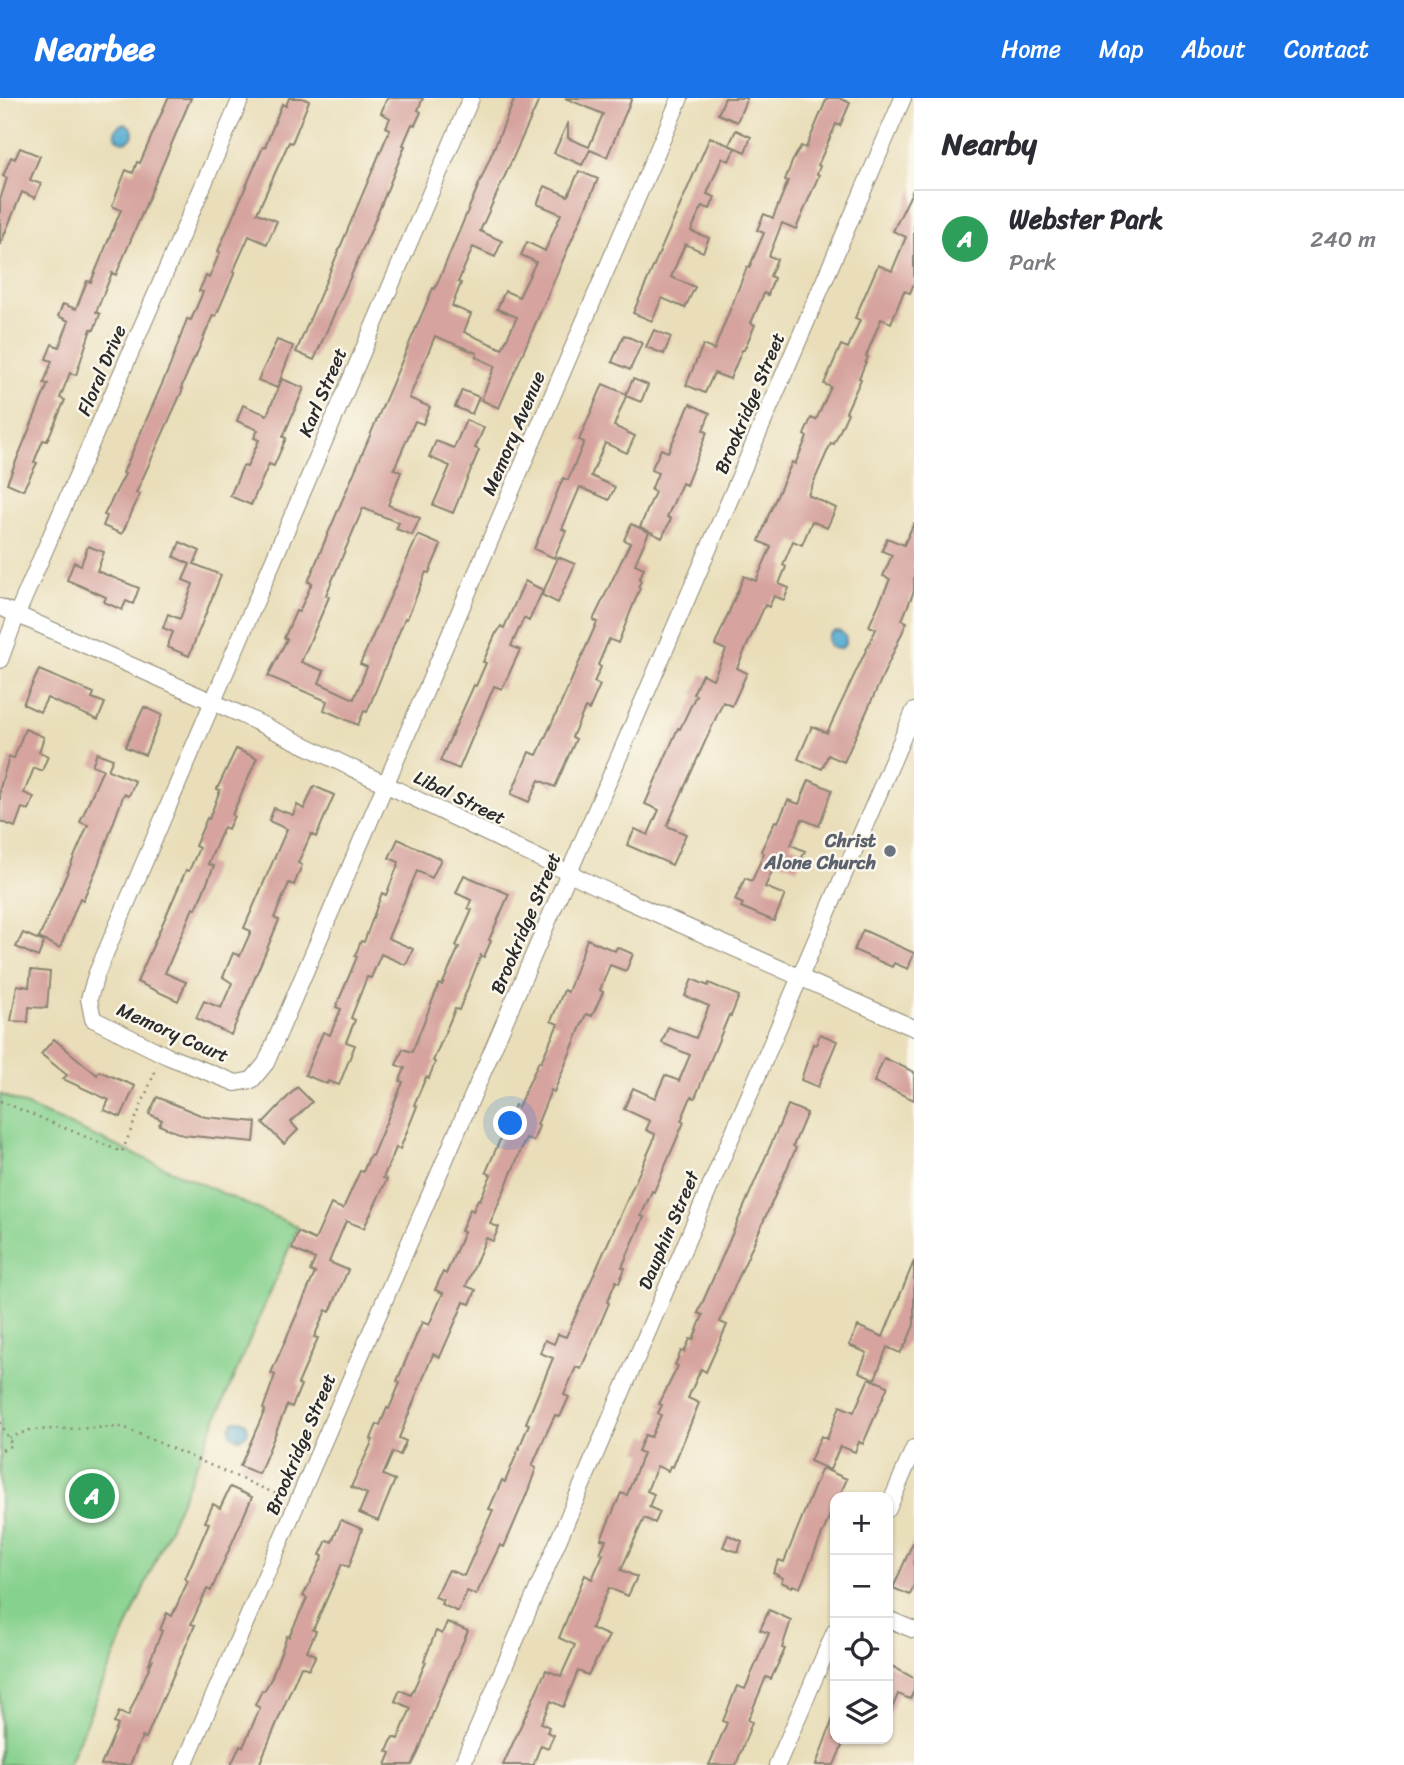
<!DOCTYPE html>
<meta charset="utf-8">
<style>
:root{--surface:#fff;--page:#f7f7f7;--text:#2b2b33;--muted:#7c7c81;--line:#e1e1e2;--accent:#1a73e8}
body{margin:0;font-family:Sriracha,sans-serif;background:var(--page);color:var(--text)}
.controls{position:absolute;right:21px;bottom:21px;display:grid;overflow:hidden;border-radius:14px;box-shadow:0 2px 5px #0004}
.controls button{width:63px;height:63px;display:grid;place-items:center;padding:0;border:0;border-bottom:2px solid var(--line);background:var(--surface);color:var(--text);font:35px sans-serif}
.you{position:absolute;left:511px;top:1026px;width:24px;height:24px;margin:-18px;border:5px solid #fff;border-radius:50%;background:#1a73e8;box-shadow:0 0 0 10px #1a73e833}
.badge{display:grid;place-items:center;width:46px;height:46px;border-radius:50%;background:var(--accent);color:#fff;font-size:23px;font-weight:700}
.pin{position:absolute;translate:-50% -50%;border:4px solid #fff;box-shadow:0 2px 7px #0006}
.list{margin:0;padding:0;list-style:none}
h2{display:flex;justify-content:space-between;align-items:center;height:91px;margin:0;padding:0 28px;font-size:30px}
h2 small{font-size:23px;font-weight:400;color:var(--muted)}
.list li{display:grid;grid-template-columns:46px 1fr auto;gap:21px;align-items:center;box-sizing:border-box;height:98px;padding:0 28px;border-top:2px solid var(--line)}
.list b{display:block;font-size:26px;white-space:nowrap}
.list p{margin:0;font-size:23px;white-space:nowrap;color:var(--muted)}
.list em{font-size:23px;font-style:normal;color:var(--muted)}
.icon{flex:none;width:38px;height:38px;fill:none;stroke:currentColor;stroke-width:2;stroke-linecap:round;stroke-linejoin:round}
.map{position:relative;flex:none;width:914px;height:1667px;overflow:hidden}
header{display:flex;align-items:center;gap:42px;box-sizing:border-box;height:98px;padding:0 35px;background:var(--accent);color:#fff}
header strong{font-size:33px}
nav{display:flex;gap:38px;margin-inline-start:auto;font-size:24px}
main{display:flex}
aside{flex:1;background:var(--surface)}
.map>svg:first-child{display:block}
</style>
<header>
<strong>Nearbee</strong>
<nav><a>Home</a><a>Map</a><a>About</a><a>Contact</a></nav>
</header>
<main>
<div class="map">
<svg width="914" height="1667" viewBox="0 0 914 1667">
<rect width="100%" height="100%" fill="#fbf7ec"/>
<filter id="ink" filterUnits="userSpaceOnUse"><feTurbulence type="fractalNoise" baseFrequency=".0143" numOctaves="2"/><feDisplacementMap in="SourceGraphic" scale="14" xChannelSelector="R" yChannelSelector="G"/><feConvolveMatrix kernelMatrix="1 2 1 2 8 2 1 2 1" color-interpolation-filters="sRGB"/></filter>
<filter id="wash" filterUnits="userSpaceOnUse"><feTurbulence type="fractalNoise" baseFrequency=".00686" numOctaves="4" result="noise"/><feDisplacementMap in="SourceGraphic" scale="28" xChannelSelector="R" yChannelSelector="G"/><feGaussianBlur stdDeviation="1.57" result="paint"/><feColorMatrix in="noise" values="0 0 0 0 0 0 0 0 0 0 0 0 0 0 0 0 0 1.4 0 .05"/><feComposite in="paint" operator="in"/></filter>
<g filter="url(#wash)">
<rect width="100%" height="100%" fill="#e9deb9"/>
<!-- green -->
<path fill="#87d18e" stroke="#597e5c" stroke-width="2" d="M0,996L298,1129L68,1667H0Z"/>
<!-- water -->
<path fill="#52abd0" stroke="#3e6b7e" stroke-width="2" d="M115 35a9 9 0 1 1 18 0a9 9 0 1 1-18 0Z
M828 542a9 9 0 1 1 18 0a9 9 0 1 1-18 0Z
M230 1331a9 9 0 1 1 18 0a9 9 0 1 1-18 0Z"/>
<g id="blocks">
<!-- building -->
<path fill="#d6a39e" d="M168,0H191L116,177L112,175L96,214L100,216L94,232L91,231L76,277L70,275L60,300L65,302L47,343L43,342L34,364L37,365L23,392L7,385L48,286L44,285L52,263L46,261L52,246L59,249L69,223L58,218L63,206L76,211L87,183L91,184L121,112L112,108L126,72L133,75L137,64L140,65Z
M289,0H302L309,3L292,45L289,44L257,115L277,123L267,146L249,138L233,174H235L216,218L213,217L195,260H194L181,290L183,291L136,395L140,396L122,436L103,428L107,418L104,417L125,376L123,375L170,268L187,221L191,222L203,194L199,193L206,178L209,180L220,154L218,153L263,49H265L282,6L286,8Z
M387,0H423L418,12L421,14L415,27L412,26L403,47L405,48L371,132L314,262L296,254L390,31L386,29L390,20L381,15Z
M515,0H540L480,133L502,143L495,159L473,149L458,184L461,185L452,208L471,216L464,234L502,251L517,219L497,211L505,193L519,199L536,164L521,157L527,144L545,153L561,116L537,106L545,88L568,98L579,73L598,81L499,310L481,302L495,268L476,259L477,255L435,238L409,300L430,309L423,326L415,323L394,371L401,374L388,407L420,420L412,437L396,431L399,425L363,410L326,497L329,499L301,564L324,573L319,585L354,601L367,569L360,566L418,437L441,447L429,475L426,474L407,521L405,520L367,614L364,613L358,627L324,612L327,603L268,578L287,541L284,540L296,513L299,514L312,485L308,484L324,445L433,190L435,191Z
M565,0H632L607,59L590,52L582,67L554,55L568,24V40L589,49L603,16Z
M725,0H747L737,24L718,16Z
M827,0H839L850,5L840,28L836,26L829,42L818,67L820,68L817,76L819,77L796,131L782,125L769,158L777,161L770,178L774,180L768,197L764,195L751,225L755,227L744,252H742L730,281L714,275L705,295L686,287L703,247L714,252L747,169L749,170L764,135L757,132L764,116L773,120L788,83L785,82L792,64L801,48L806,50Z
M736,32L751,39L745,54L729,47Z
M710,39L735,50L729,63L722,60L707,96L715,99L710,111L702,108L691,133L709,140L703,154L685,146L671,179L695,189L685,210L662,200L652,223L633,215Z
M20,50L40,58L30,82L41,86L35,100L22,94L0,147V102L7,80L3,78L11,59L15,61Z
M914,90V185L910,195L904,193L891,225L881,221L866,258L868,259L859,280L861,281L846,314L848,315L834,346L831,345L808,397L836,410L827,430L812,423L802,447L793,443L783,467L786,469L779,486L789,490L784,502L774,498L769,509L765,507L737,570L747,575L732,608L723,604L667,728L686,736L672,767L627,747L635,731L648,737L659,712L645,706L678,630L680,631L696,597L693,596L702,576L713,581L726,552L715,547L744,478L756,483L771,449L759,443L769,416L792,364L795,366L807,339L804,337L811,320L816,322L831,289L824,286L841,247L848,250L860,222L855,220L878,167L892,173L906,139L893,133Z
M654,232L671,239L664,256L646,249Z
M624,237L642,245L630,272L612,264Z
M277,242L293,248L277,290L258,282Z
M282,281L304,290L283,339L286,340L274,368L269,366L251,407L230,398L243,368L247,369L259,342L254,340L258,332L237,323L243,307L267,317Z
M633,281L648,287L641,304L626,298L614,328L635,338L627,355L605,345L591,378L615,389L609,402L580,389L562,431L566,433L554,460L534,451L563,380L568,382L584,344L579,342L603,286L626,296Z
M462,292L479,299L472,316L455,309Z
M690,306L710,315L703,332L707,334L686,387L682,385L667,419L671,421L662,440L640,429L655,394L651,392L658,375L651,372L661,351L668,354Z
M466,322L484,330L475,350L479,352L453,415L433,407L450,368L429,359L436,343L454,350Z
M914,425V493L902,522L907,524L844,664L828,657L822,671L798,661L812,628L827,635L876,531L869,528L890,481L883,478L892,457L882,453L887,440L904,447Z
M631,426L649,434L635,466L644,470L639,482L641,483L638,489L640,490L618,545L609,541L598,567L601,569L594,584L600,587L589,612L585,610L572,639L576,641L555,689L539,682L529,704L511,696L529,654L537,657L563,601L597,524L593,522L630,445L624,442Z
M180,444L200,453L194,466L221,477L189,558L167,549L173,534L163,530L168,516L180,521L193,486L183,482L190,466L174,459Z
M88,448L104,454L97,473L139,490L133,506L126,503L122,512L104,504L106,499L67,482L74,464L81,467Z
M558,459L575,466L558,505L542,497Z
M525,483L543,492L529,523L524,520L511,548L520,552L502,591L494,588L459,671L440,663L474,587L476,588L486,565L483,564L496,535H497L501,528L504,530Z
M39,572L94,595L92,600L105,605L98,622L47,600L40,614L23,606Z
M144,609L162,617L145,657L125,649Z
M25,631L44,639L39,654L48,658L42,673L34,670L24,695L34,699L29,712L22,710L15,729L0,723V690L9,659L14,660Z
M236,651L257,660L232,717L234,718L228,731L224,729L208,766L214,768L196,811L193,810L165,875L186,884L178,903L137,884L186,772L189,773L199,750L195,748L207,720L209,721L220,692L217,691Z
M97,655L113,661L108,672L135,683L129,698L124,696L97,770L83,802L80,800L60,850L39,840L88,727L80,724L103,671L92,667Z
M809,682L832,692L819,728L802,721L791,747L805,753L797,771L777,762L765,789L785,797L774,823L741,809L743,806L735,802L745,780L752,783L764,755L761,753L775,723L778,724L788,702L799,706Z
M314,688L334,697L316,739L311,736L298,765L302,767L294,787L289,785L274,820L279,822L231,937L196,920L204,903L221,910L232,885L223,879L233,855L240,858L251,833L244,830L287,731L269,723L274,710L293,717L297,707L304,711Z
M398,741L441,761L432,780L417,773L388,840L413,851L406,867L381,856L371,880L367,879L351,920L355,922L346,944L355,947L339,987L328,983L327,986L305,977L323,934L330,937L341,911L336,909L357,859L355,858L361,843L364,844L382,795L386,797L399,764L389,760Z
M464,777L509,796L489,842L491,843L484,859L481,857L459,912L455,911L433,963L435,964L429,980L426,979L414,1007L417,1008L400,1051L396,1050L383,1080L387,1081L364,1130L346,1123L329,1164L348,1172L330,1214L326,1212L314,1239L318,1240L298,1286L301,1287L292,1309L287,1307L259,1376L240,1368L265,1312L263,1311L275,1277L271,1275L315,1175L310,1173L315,1161L292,1151L298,1134L315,1142L331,1106L343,1111L360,1073L363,1074L370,1057L372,1058L403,984L400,983L405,970L396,967L403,951L412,954L439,886L442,887L459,849L456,848L472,812L468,810L471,802L456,795Z
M863,832L914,855L908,871L894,865L892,869L854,852Z
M23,835L44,844L38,859L16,849Z
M587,841L615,853L617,849L633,856L626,873L610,867L600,892L603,894L592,918L586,916L554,994L551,992L537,1027L539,1028L533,1043L526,1040L490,1126L499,1129L493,1143L486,1140L466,1188L476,1192L470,1206L464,1204L440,1259L433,1256L399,1340L406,1343L400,1357L393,1354L383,1377L395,1382L378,1423L359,1415L367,1396L351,1389L373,1342L371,1341L377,1326L380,1327L387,1310L389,1311L400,1285L397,1283L422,1224L429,1227L443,1195L435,1192L443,1174L446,1176L464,1134L461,1133L470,1111L473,1113L478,1101L480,1102L491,1077L486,1074L515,1007L518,1009L539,963L541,964L558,926L551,923L564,892L568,894Z
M31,872L50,874L47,910L29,909L28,924L11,923L17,887L29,889Z
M692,881L708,888L709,885L739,898L731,918L729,917L695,1000L691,999L681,1023L684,1024L654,1094L652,1093L641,1118L644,1119L622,1169L625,1170L619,1185L616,1183L607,1204L609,1205L581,1271L576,1269L564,1297L569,1299L560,1319L555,1317L547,1334L532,1368L536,1370L528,1393L504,1449L500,1447L476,1497L467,1493L458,1514L441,1506L443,1502L435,1499L449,1472L464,1478L493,1412L489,1411L502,1382L505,1384L529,1326L526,1325L553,1260L540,1255L545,1242L554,1246L558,1236L566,1239L653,1044L655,1036L646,1032L650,1023L624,1011L633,990L655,1000L665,977L679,983L690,957L662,945L668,929L696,940L709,908L685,898Z
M820,936L837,943L818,989L801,982L813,946L816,947Z
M54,941L97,977L99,973L135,988L121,1019L104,1012L109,1002L63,981L67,977L41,956Z
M884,960L914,974V1002L874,984Z
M297,989L312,1004L291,1024L298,1032L284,1046L263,1025Z
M157,999L205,1019L256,1024L254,1044L183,1037L159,1027L162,1022L149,1016Z
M788,1007L807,1015L793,1048L796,1050L729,1201L720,1224L727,1227L706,1274L701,1271L688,1300L699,1305L673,1369L670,1368L668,1373L657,1368L647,1393L654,1396L649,1409L660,1414L655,1425L644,1420L621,1472L637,1479L628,1498L609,1490L591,1530L609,1538L588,1577L578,1573L563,1609L551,1603L541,1625L549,1629L547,1634L554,1637L548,1650L541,1647L533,1667H503L546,1572L561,1578L575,1547L559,1540L572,1508L585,1477L592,1481L603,1456L600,1455L606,1442L601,1441L621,1395L627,1397L643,1355L638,1353L645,1337L651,1339L661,1317L658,1315L662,1307L659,1306L678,1268L675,1267L681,1253L684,1254L690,1241L693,1242L703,1217L698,1215Z
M914,1163V1227L907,1244L900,1255L887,1249L875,1281L859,1274L867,1255L849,1247L858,1228L883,1239Z
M869,1280L888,1288L863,1346L859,1344L855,1354L840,1348L830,1372L810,1363L821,1338L827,1341L840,1308L854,1314Z
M822,1370L847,1381L839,1399H835V1405L800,1490L793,1487L792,1489L781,1484L783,1480L773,1475L779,1462L784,1464Z
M230,1389L252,1399L211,1493L207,1491L191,1526L195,1527L146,1640L142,1639L130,1667H101L118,1627L114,1625L119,1614L128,1618L152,1563L149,1565L162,1533L160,1532L167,1515L172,1518L188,1483L185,1481L209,1425L205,1424L213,1406L220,1410Z
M341,1422L362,1431L349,1469L342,1466L313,1532L316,1533L307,1553L316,1557L309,1571L301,1568L259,1667H231L240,1648L243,1649L260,1610L255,1607L262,1592L264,1593L271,1581L287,1538L289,1539L307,1500L303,1498L323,1458L320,1457L327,1442L332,1444Z
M728,1437L742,1443L738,1454L723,1449Z
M914,1442V1487L910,1497L893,1490Z
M769,1512L791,1522L782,1550L785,1551L771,1581L766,1579L748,1622L752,1624L736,1667H709L727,1625L723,1623L737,1588L745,1591L769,1535L760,1532Z
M447,1524L468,1533L438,1601L418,1655L412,1667H386L391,1655L387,1653L393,1639L398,1641L411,1610L395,1603L400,1592L411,1597L426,1564L424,1563L436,1533L442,1536Z
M888,1566L914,1580V1593L910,1601L898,1596L888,1620Z
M835,1615V1641H845L834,1667H816Z"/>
</g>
</g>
<g filter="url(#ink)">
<use href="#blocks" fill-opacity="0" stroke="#8a8472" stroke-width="2"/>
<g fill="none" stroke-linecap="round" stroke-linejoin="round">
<defs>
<path id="minor" d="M471,0L96,877L89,901L93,921L167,958L236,985L252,982L266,965L680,0
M0,509L242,617L617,798L914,930
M0,562L17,516L241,0
M888,1411L914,1350
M888,1521L914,1532
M184,1667L903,0
M462,1667L914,613
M777,1667L835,1533"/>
</defs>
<!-- minor casing -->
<use href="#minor" stroke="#8a8472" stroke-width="18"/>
<!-- path -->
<path stroke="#8a8472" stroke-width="2.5" stroke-dasharray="2 5" stroke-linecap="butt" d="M0,1003L122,1054L157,969
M0,1324L12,1347L0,1353
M9,1340L30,1332L123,1329L283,1399"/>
<!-- minor -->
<use href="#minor" stroke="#fff" stroke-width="16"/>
</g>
</g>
<!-- markers -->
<circle fill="#6b7280" stroke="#fbf7ec" stroke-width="2.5" cx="890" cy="753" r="7"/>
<g text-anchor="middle" stroke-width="5" stroke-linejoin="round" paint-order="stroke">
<!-- street labels -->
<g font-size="19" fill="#2b2b2b" stroke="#fbf7ec">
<text transform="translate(101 272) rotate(-67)" y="7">Floral Drive</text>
<text transform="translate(322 294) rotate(-67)" y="7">Karl Street</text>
<text transform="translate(749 305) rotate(-67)" y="7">Brookridge Street</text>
<text transform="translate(513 335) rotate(-67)" y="7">Memory Avenue</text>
<text transform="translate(460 699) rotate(26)" y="7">Libal Street</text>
<text transform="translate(525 825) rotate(-67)" y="7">Brookridge Street</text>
<text transform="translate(173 934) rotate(24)" y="7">Memory Court</text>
<text transform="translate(668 1132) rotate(-67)" y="7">Dauphin Street</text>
<text transform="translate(300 1346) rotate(-67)" y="7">Brookridge Street</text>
</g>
<!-- worship labels -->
<g font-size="19" font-weight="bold" fill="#5b616d" stroke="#fbf7ec" text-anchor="end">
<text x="876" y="749">Christ<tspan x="876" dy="22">Alone Church</tspan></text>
</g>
</g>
</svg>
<div class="controls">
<button>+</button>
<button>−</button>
<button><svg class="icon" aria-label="locate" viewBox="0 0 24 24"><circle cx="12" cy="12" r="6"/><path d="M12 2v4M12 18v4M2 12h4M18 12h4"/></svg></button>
<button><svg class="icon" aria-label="layers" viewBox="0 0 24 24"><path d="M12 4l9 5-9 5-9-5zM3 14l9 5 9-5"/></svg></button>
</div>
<div class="you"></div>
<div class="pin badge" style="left:92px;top:1398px;background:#2e9e5b">A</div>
</div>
<aside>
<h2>Nearby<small></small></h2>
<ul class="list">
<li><span class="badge" style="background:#2e9e5b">A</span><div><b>Webster Park</b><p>Park</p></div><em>240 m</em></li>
</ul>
</aside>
</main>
